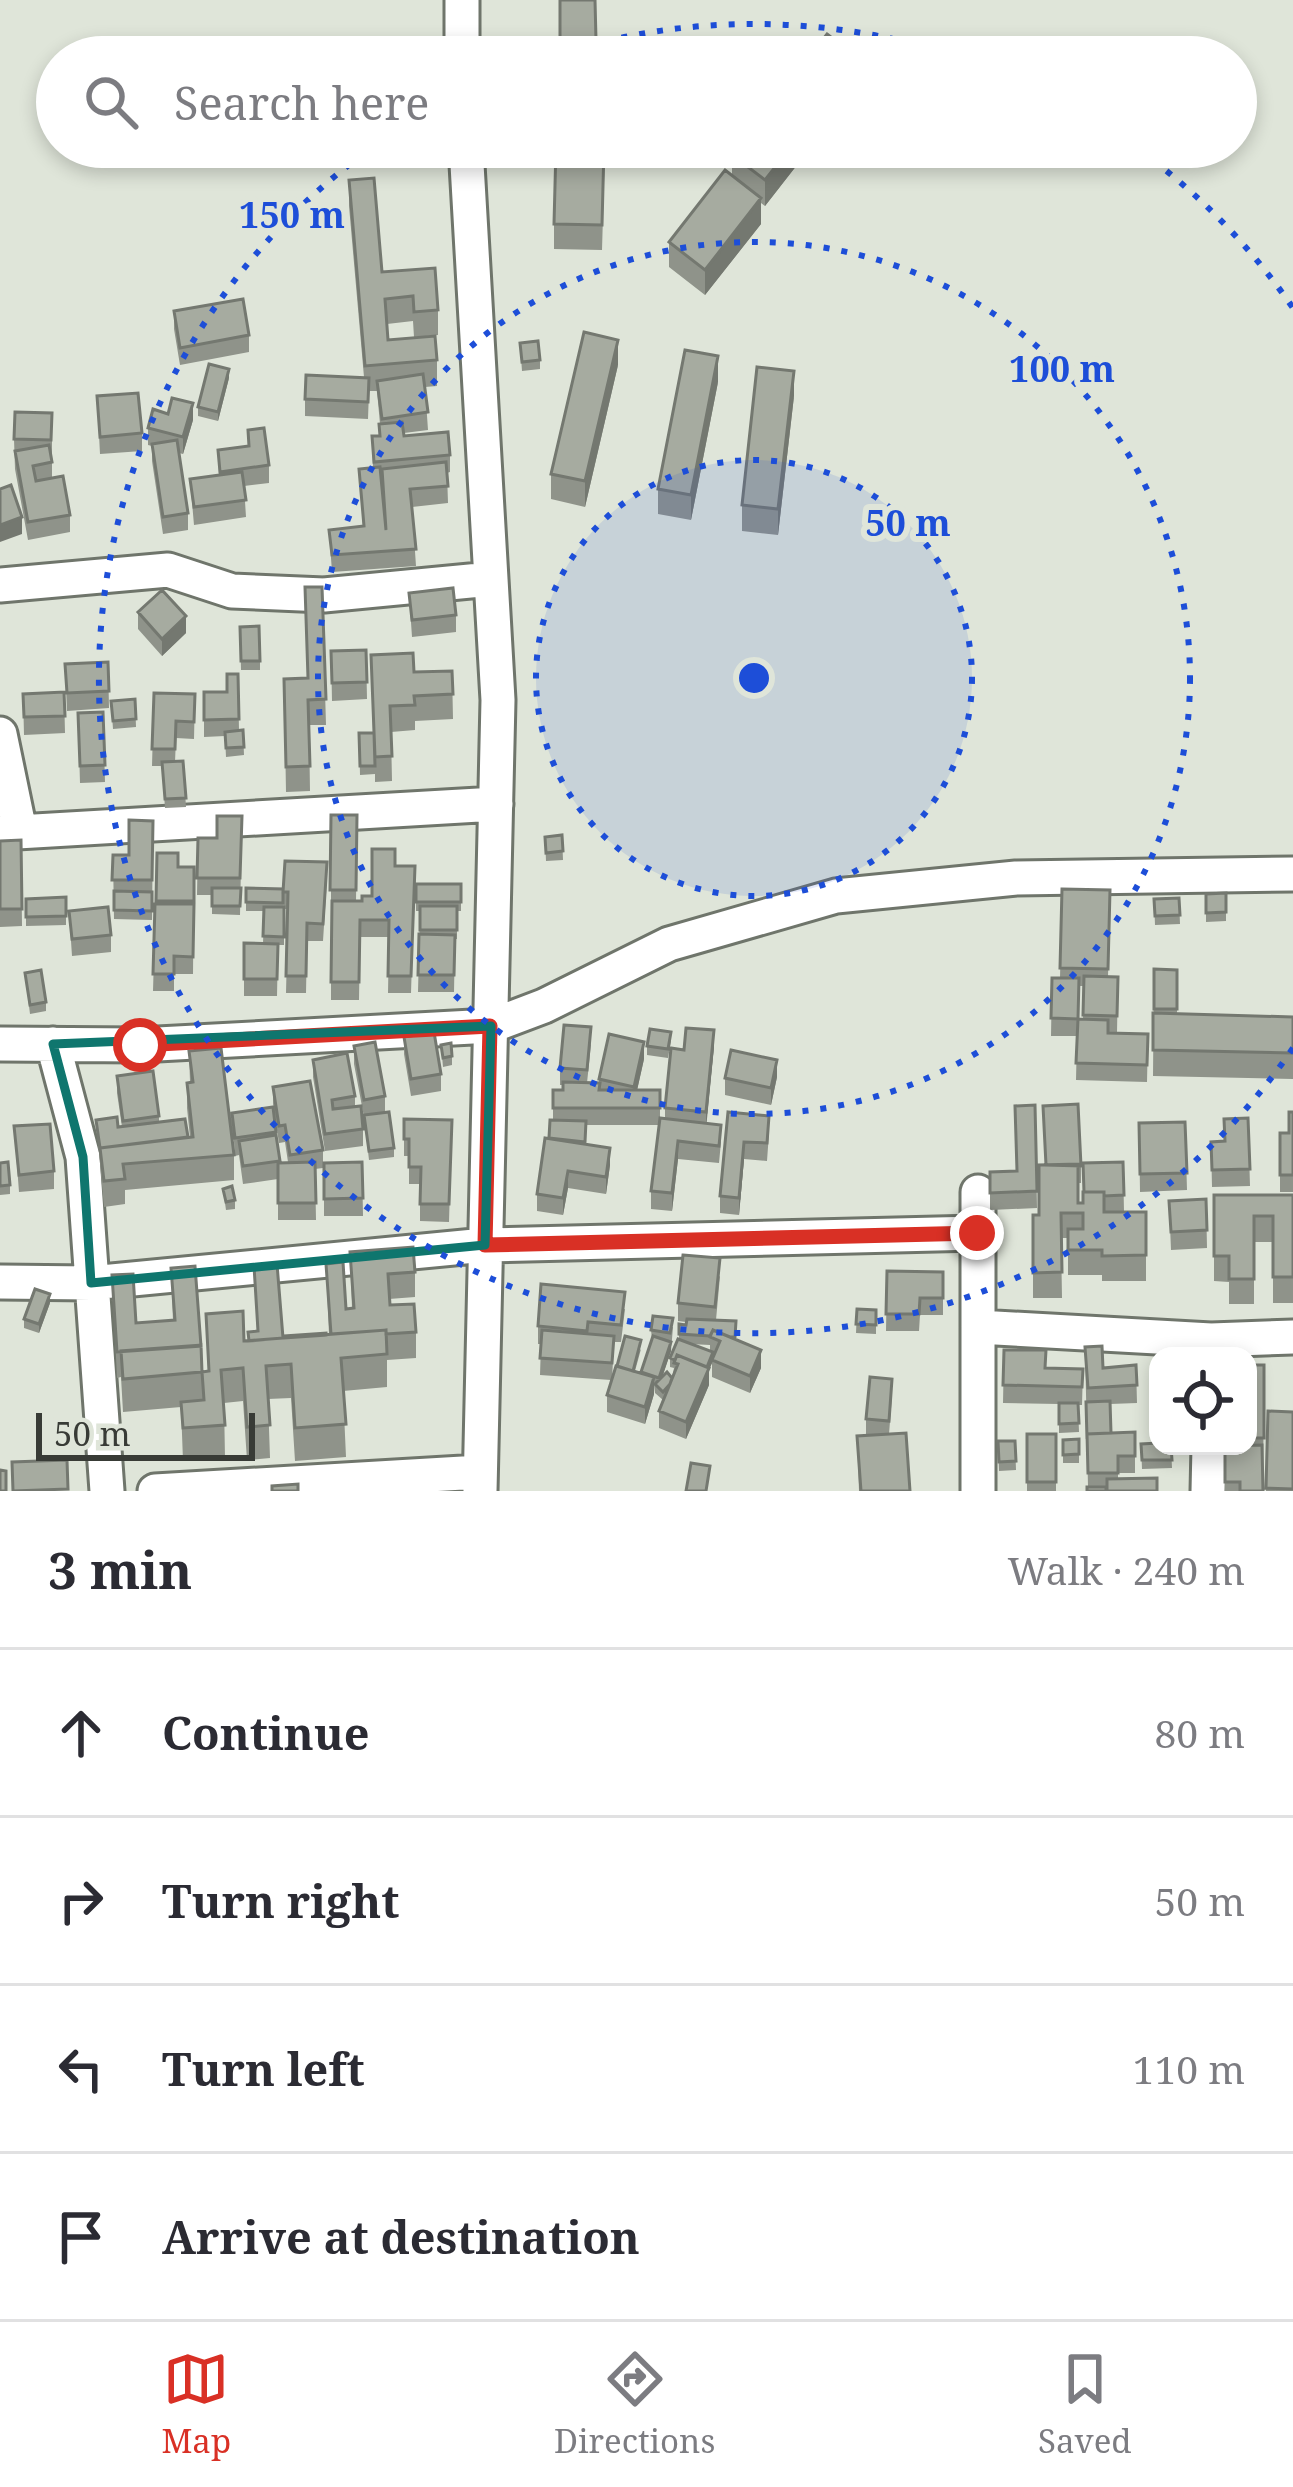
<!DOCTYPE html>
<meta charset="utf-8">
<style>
:root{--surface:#fff;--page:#f7f7f7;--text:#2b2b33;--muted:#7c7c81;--line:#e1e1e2;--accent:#d93025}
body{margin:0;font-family:"Noto Serif",serif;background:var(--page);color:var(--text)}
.controls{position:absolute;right:36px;bottom:36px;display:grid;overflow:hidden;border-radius:24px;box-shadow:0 6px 18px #0003}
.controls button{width:108px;height:108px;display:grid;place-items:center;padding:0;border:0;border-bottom:3px solid var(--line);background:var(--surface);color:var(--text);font:60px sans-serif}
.scale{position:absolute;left:36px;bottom:30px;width:219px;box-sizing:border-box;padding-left:12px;border:6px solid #383b36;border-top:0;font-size:33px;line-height:42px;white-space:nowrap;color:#383b36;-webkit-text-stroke:9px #dfe5d9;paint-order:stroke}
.stop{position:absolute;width:36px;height:36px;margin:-27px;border:9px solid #d93025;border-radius:50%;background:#fff}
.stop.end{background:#d93025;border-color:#fff;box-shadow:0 3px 12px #0008}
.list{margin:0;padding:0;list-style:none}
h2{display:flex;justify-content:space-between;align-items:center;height:156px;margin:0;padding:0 48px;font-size:51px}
h2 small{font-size:39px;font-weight:400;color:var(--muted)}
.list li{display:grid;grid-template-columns:78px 1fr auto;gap:36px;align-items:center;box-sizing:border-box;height:168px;padding:0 48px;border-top:3px solid var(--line)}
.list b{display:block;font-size:45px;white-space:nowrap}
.list em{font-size:39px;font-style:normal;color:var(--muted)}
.icon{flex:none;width:66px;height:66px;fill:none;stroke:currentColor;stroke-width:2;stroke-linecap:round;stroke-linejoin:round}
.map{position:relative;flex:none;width:1293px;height:1491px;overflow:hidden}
.search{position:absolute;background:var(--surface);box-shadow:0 6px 18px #0003;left:36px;right:36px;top:36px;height:132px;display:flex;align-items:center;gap:30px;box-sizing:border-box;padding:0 42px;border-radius:66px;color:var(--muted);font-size:45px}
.sheet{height:828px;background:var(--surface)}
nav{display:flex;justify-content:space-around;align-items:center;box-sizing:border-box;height:168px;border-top:3px solid var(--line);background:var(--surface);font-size:33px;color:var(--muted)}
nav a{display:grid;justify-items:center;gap:6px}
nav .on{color:var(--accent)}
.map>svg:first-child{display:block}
</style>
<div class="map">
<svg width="1293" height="1491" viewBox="0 0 1293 1491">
<rect width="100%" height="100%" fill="#dfe5d9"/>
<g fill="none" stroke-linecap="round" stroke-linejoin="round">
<defs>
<path id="minor" d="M462,0V57
M466,147L498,700L480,1491
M0,585L168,570L232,591L324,595L491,579
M0,734L20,831
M0,833L496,804
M0,1044L139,1045L491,1026L544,1006L669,944L836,896L1016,878L1293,874
M53,1044L83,1157L107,1491
M0,1282L91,1283L485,1245L978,1233
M978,1327L1211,1340L1293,1337
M155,1491L480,1472
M978,1491V1192
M1208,1491L1209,1446"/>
</defs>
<!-- minor casing -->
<use href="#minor" stroke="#6f756b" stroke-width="39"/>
<!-- minor -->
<use href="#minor" stroke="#fff" stroke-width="33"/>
</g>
<!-- wall -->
<path fill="#8f938a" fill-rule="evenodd" d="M559,0H595L596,57H560Z
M605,147L602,250L554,249V224Z
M811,147L765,206L761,203V224L705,295L669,267V242L732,176V155Z
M349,180L382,272L438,310V335L414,337L413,321L387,324L388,340L437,360V386L425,387L428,430L404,433V436L450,455V472L447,473L448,503L412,507L416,566L332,572L329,530L363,526L359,469L373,468L372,436H379L380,424L377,391H369L368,419L305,416V399L364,377L349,206Z
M174,311L249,335V352L180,365L174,329Z
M520,343L540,360V369L522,371Z
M618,365L585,507L551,499V474Z
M229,378L218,421L198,416V407Z
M718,382L691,520L658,514V489Z
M97,396L142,433V451L100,454Z
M794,396L778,535L742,531V505Z
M52,413V478L70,515V532L28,540L15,469L14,439Z
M193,420L183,454L179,453L188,513V530L163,534L152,461V446L148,445V428Z
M248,430L269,465V483L244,486L246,517L194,525L190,479L219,475L218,450L248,446Z
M322,587L326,725H309L310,791L286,792L284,679L307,678Z
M409,593L456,615V632L412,637Z
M138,612L186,633L162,656L138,629Z
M240,627L260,661V670H241Z
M366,650L367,699L332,701L331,651Z
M371,655L414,672L452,671L453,719L415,721V730L391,732L392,781L375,782V774L360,775L359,733H373Z
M108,662L109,708L67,711L65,664Z
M238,674L239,731L243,730L244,755L226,757L225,736L204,737V692H227Z
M64,692L65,733L24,735L23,694Z
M154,693L195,694L194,739L176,738L175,762L183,761L186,807L165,808L162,766H152Z
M135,699L136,727L113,729L111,701Z
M103,712L105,782L80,783L78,713Z
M331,815H357L356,901H362L372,896L395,866H415L411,993H388L389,937H360L359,1000H331Z
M242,816L240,915L212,914V895H197L198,838H217Z
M153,821L152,920L114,919L113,855H129Z
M562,835L563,860L546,861L545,837Z
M21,840L22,926L0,927V841Z
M157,853L178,867H194L193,974H174V991H153Z
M285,861L327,879L323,941H307L306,993H286L288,909H284V945H278L277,996H244V943L263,944L264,911H246V888L283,889V907Z
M416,884H461V911H457V939H455L454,992H418L420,911H416Z
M1062,889L1110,890L1108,977H1118L1117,1033L1148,1034L1147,1082L1076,1080L1077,1036H1051L1052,978H1060ZM1079,986H1084L1083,1019H1078Z
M1226,893V921L1206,922V894Z
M66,897V925L26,926V899Z
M1179,898L1180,924L1155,925L1154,899Z
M69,911L111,935V952L72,956Z
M1154,969L1177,970V1014L1293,1017V1079L1153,1076Z
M25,973L46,1002V1011L30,1014Z
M404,1037L441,1074V1091L411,1096L404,1054Z
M671,1041L668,1058L647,1055V1046Z
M591,1044L587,1083H599V1079L644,1059L637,1090H660V1118L665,1119V1108L684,1050L714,1047L706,1123L721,1142L719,1163L678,1159L672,1211L651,1209V1191L659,1125H586L585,1144L610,1165L606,1194L568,1188L563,1215L537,1211V1194L553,1120V1090H563V1085H560V1068Z
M441,1045L452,1056V1065L443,1067Z
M354,1046L385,1096V1112L394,1148V1157L369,1160L364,1117L354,1064Z
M189,1051L234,1155V1180L125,1190V1204L104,1207L96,1120L118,1127H122L117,1093V1076L159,1116V1122L190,1137L187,1108V1083L190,1082Z
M313,1060L355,1096V1107L363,1129V1146L325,1151L313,1077Z
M777,1077L771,1105L725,1095V1078Z
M273,1087L323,1150V1168L315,1169L316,1220H278V1179L243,1184L239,1155L235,1156L232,1113L273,1107L280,1162H288L285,1142L279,1143L273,1104Z
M1035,1105L1037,1208L990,1210V1172L1017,1171Z
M728,1112L769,1133L767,1161L744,1159L739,1215L720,1213V1196Z
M1293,1112V1192H1280V1133H1289Z
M1248,1118L1250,1186L1212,1187L1211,1142L1224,1141Z
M404,1119L452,1120L449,1222L420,1221V1184H409V1156H404Z
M1185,1122L1187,1190L1140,1192L1139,1123Z
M14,1126L54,1171V1189L19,1192Z
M362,1162L363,1216H324V1163Z
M1123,1162L1124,1212H1146V1281H1102V1275H1068V1238H1061L1062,1298H1033V1215H1039L1045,1165L1081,1166V1183H1078V1203H1083Z
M0,1163L10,1185V1194L0,1195Z
M223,1189L235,1200V1209L226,1210Z
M1214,1195H1293V1303H1273V1242H1254V1304H1229V1282L1214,1281Z
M1206,1199L1207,1248L1171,1250L1169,1201Z
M350,1252L415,1272V1297L389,1299L390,1305L416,1332V1358L387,1360V1387L343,1391L346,1457L295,1461L291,1398L268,1399L270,1458L247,1460L243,1401L224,1403L225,1458L183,1461L181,1407L123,1412L121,1377L117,1378L112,1275L136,1323L173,1321L171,1268L202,1372L208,1371L206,1314L244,1341H248L257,1331L254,1266L283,1338L329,1334L326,1264L346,1309L352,1308Z
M887,1271L943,1272V1315H920L919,1331H886Z
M720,1276L716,1320L736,1321V1340L761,1368L750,1393L712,1377V1362L709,1370V1385L686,1439L659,1428V1411L663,1400L655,1393L654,1385V1394L645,1424L607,1412V1395L611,1380L540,1375L541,1344H538V1326L625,1309L621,1342H614L612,1379L641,1349L635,1371L641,1373L652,1339L651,1330L673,1327L671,1351L662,1377L672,1378L674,1368L670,1367V1358L679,1340V1324L686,1325V1322L678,1321V1303ZM690,1344L710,1345V1351Z
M50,1303L39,1333L24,1328V1319Z
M857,1309L876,1310V1334L856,1333Z
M1085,1347L1103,1368L1136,1365L1137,1403L1110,1404L1111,1433L1135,1432V1473H1118V1479L1157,1491L1088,1487Z
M1004,1350L1046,1368L1083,1369L1082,1405H1078L1079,1432L1059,1433V1404L1003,1403Z
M1248,1365H1264L1263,1491H1225V1446H1248Z
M892,1396L889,1434L910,1491H859L857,1436L866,1435V1419Z
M1268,1411L1293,1412V1491H1266Z
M1027,1434H1056V1491H1027Z
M1079,1439V1463H1063V1440Z
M998,1441H1015L1016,1470L999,1471Z
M1141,1444L1171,1446L1172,1468L1142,1469Z"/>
<!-- shaded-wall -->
<path fill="#747870" d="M791,147H811L765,206V180Z
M761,198V224L705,295V270Z
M618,340V365L585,507V481Z
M718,356V382L691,520V495Z
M229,369V378L218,421V412Z
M794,371V396L778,535V509Z
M193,403V420L183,454V437Z
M22,517V534L0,542V525Z
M186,616V633L162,656V639Z
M714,1030V1047L706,1129V1112Z
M644,1042V1059L634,1104V1087Z
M777,1060V1077L771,1105V1088Z
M678,1141V1159L672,1211V1193Z
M744,1142V1159L739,1215V1198Z
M610,1148V1165L606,1194V1177Z
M568,1171V1188L563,1215V1198Z
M50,1294V1303L39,1333V1324Z
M671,1342V1351L659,1387V1378Z
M761,1350V1368L750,1393V1376Z
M713,1352V1361L709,1370V1385L686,1439V1422Z
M654,1377V1394L645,1424V1407Z"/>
<!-- building -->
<path fill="#a6aba0" stroke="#747870" stroke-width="3" d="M560,0H595L596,40L560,41Z
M827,34L856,57H809Z
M556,147H604L602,225L554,224Z
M738,147H791L765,180L732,155Z
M725,170L761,198L705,270L669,242Z
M374,178L382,272L435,268L438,310L414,312L413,296L385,299L388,340L435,336L437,360L365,366L349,180Z
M243,299L249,335L180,348L174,311Z
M584,332L618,340L585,481L551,474Z
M538,341L540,360L522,362L520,343Z
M685,350L718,356L691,495L658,489Z
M209,364L229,369L218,412L198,407Z
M757,367L794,371L778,509L742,505Z
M423,374L428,412L382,419L377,381Z
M306,375L369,378L368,402L305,399Z
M138,393L142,433L100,437L97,396Z
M172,398L193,403L183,437L148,428L153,409L168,414Z
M15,412L52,413L51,440L14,439Z
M402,422L404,436L448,432L450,455L374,462L372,436H380L379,424Z
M264,428L269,465L220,472L218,450L249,446L248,430Z
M177,440L188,513L163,517L152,444Z
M49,445L52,462L33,466L36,481L63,476L70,515L28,522L15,451Z
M446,462L448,486L410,489L416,549L332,555L329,530L364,526L359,469L380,467L386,530L382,469Z
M242,472L246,500L194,507L190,479Z
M11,485L22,517L0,525V489Z
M305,587H322L326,699L308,700L310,766L286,767L284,679L308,678Z
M453,588L456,615L412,620L409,593Z
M162,590L186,616L162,639L138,612Z
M259,626L260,661H241L240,627Z
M366,650L367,682L332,683L331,651Z
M413,653L414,672L452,671L453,694L414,696L415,705L390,706L392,756L375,757L371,655Z
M108,662L109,691L67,693L65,664Z
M227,674H238L239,719L204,720V692H227Z
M64,692L65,716L24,717L23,694Z
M154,693L195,694L194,722L176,721L175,749H152Z
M135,699L136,719L113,721L111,701Z
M103,712L105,765L80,766L78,713Z
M243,730L244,747L226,748L225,732Z
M359,733H374L375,766H360Z
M183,761L186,798L165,799L162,762Z
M331,815H357L356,890H330Z
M217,816H242L240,878H197L198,838H217Z
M129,820L153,821L152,880H112L113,855H129Z
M562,835L563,851L546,853L545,837Z
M21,840L22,909H0V841Z
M372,849H395V866H415L411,976H388L389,920H360L359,982H331L332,901H362V896H372Z
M157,853H178V867H194V901H156Z
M285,861L327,862L323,924L307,923L306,976H286L288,892H283Z
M416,884H461V902H416Z
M212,888H241L240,906H212Z
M246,888L283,889V903L246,902Z
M1062,889L1110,890L1108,969L1060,968Z
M114,891L152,892V911L114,910Z
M1226,893V912L1206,913V894Z
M66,897V916L26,917V899Z
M1179,898L1180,915L1155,916L1154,899Z
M155,904H194L193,957L174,956V974H153Z
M420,906H457V930H420Z
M108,907L111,935L72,939L69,911Z
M264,907H284V937L263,936Z
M419,934L455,935L454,975H418Z
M244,943L278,944L277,979H244Z
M1154,969L1177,970V1009H1154Z
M41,970L46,1002L30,1005L25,973Z
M1084,976L1118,977L1117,1016L1083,1015Z
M1052,978H1079L1078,1019L1051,1018Z
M1153,1013L1293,1017V1053L1153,1050Z
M1078,1019L1108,1020V1033L1148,1034L1147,1065L1076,1063Z
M564,1025L591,1027L587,1070L560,1068Z
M686,1028L714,1030L706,1112L665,1108L671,1048L684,1050Z
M650,1029L671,1032L668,1049L647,1046Z
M434,1032L441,1074L411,1079L404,1037Z
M609,1034L644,1042L634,1087L599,1079Z
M375,1042L385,1096L364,1100L354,1046Z
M451,1043L452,1056L443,1058L441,1045Z
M221,1048L234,1155L123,1164L125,1179L104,1181L100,1148L193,1137L187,1083L193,1082L189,1051Z
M731,1050L777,1060L771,1088L725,1078Z
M347,1053L355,1096L332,1100L333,1109L361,1106L363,1129L325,1134L313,1060Z
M153,1071L159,1116L123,1121L117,1076Z
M310,1081L323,1150L290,1155L285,1125L279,1126L273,1087Z
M563,1082L600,1083L599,1090H660V1108H553V1090H563Z
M1078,1104L1081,1166L1046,1165L1043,1106Z
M1035,1105L1037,1191L990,1193V1172L1017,1171L1015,1106Z
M273,1107L276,1132L235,1138L232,1113Z
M389,1112L394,1148L369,1151L364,1115Z
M728,1112L769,1116L767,1143L744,1142L739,1198L720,1196Z
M1289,1112H1293V1175H1280V1133H1289Z
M117,1117L118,1127L185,1119L188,1137L100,1148L96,1120Z
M660,1118L721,1125L719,1146L678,1141L672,1193L651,1191Z
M1248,1118L1250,1169L1212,1170L1211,1142L1225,1141L1224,1119Z
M404,1119L452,1120L449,1204H420L421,1167H409V1139H404Z
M550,1120L586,1121L585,1142L549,1138Z
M1185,1122L1187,1173L1140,1174L1139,1123Z
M50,1124L54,1171L19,1175L14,1126Z
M276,1135L280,1161L243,1166L239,1141Z
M545,1138L610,1148L606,1177L568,1171L563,1198L537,1194Z
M8,1162L10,1185L0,1186V1163Z
M315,1162L316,1203H278V1163Z
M362,1162L363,1198L324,1199V1163Z
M1123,1162L1124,1195L1104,1196V1192H1084L1083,1163Z
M1078,1164V1203H1083V1192H1104V1212H1146V1255L1102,1256V1250H1068V1229H1083V1213H1061L1062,1272L1033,1273V1215H1039V1165Z
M232,1186L235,1200L226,1202L223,1189Z
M1214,1195H1293V1277H1273V1216H1254V1279H1229V1256H1214Z
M1206,1199L1207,1230L1171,1232L1169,1201Z
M413,1247L415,1272L388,1274L390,1305L414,1304L416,1332L386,1334V1330L331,1334L326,1264L343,1262L346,1309L354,1308L350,1252Z
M683,1255L720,1258L715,1307L678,1303Z
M277,1264L283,1338L249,1341L248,1332L258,1331L254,1266Z
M195,1266L201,1346L117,1352L112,1275L133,1274L136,1323L175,1320L171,1268Z
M887,1271L943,1272V1298H920L919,1314H886Z
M541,1284L625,1292L621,1325L588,1322L587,1331L538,1326Z
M35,1289L50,1294L39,1324L24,1319Z
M857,1309L876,1310V1325L856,1324Z
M243,1311L244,1341L386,1330L387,1354L341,1358L346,1424L295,1428L291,1364L266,1366L270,1425L247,1427L243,1368L221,1370L225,1425L183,1428L181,1402L204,1400L202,1372L123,1379L121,1351L201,1345L202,1372L209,1371L206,1314Z
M653,1316L673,1318L670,1333L651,1330Z
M687,1319L736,1321L735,1337H730L713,1330L710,1336L679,1334V1324L686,1325Z
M542,1330L614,1336L612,1363L540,1358Z
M713,1330L761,1350L750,1376L712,1360L720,1341L710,1337Z
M326,1333V1335L285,1338V1336Z
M625,1336L641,1340L633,1371L617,1366Z
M653,1336L671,1342L659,1378L641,1372Z
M678,1339L713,1352L707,1367L677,1355L675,1360L670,1358Z
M1102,1346L1103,1368L1136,1365L1137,1385L1088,1388L1085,1347Z
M1004,1350H1046L1045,1368L1083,1369L1082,1387L1003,1385Z
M677,1355L709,1368L686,1422L659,1411L678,1364L674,1363Z
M1248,1365H1264V1438H1248Z
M616,1366L654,1377L645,1407L607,1395Z
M667,1372L672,1378L670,1384L663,1392L655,1384Z
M870,1377L892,1379L889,1421L866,1419Z
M1110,1401L1111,1433L1087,1434V1439L1086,1402Z
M1059,1403H1078L1079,1423L1059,1424Z
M1268,1411L1293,1412V1489L1266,1488Z
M1135,1432V1456H1118V1473H1088L1087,1434Z
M906,1433L910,1491H861L857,1436Z
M1027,1434H1056V1482H1027Z
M1079,1439V1454L1063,1455V1440Z
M998,1441H1015L1016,1461L999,1462Z
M1158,1443V1446H1171L1172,1460H1142L1141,1444Z
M1262,1445L1263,1491H1240V1482H1225V1446Z
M67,1460L68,1489L13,1491L12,1462Z
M691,1463L710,1466L706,1491H686Z
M0,1470L6,1471V1491H0Z
M1157,1478V1491H1107V1479Z
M298,1484V1491H272V1486Z
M1087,1487H1106V1491H1087Z"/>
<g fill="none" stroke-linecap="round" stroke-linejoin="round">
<!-- route -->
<path stroke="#d93025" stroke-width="15" d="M140,1045L490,1026L485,1245L977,1233"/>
</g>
<!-- marked area -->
<path fill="none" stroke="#0f766e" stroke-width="9" stroke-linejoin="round" d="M491,1026L485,1245L91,1283L83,1157L53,1044Z"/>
<!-- distance rings -->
<circle cx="754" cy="678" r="218" fill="#1d4ed8" fill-opacity=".12"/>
<g fill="none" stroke="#1d4ed8" stroke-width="6" stroke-dasharray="6 12">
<circle cx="754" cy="678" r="218"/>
<circle cx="754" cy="678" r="436"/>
<path d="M1293 1048A654 654 0 1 1 370 149M552 56A654 654 0 0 1 956 56M1138 149A654 654 0 0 1 1293 308"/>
</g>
<circle cx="754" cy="678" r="18" fill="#1d4ed8" stroke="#dfe5d9" stroke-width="6"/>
<g font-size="36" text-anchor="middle" font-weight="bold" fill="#1d4ed8" stroke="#dfe5d9" stroke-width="12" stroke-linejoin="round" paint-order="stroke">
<text x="292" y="228">150 m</text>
<text x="1062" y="382">100 m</text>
<text x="908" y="536">50 m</text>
</g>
</svg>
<div class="controls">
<button><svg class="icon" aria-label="locate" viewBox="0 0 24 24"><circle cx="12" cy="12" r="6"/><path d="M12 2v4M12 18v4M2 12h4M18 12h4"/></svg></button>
</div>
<div class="scale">50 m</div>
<div class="stop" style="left:140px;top:1045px"></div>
<div class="stop end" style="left:977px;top:1233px"></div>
<div class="search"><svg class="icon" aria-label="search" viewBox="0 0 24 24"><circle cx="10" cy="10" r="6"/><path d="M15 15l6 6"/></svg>Search here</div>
</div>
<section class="sheet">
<h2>3 min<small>Walk · 240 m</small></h2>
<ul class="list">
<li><svg class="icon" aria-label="ahead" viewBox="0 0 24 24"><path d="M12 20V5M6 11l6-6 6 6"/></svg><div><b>Continue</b></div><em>80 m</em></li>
<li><svg class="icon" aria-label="right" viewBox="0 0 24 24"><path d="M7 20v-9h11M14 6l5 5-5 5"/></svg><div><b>Turn right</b></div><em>50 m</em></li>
<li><svg class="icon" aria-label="left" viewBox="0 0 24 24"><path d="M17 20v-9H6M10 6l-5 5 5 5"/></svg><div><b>Turn left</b></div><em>110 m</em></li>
<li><svg class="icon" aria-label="arrive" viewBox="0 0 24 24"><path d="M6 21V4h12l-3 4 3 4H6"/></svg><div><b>Arrive at destination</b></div></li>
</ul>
</section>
<nav>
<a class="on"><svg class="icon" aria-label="map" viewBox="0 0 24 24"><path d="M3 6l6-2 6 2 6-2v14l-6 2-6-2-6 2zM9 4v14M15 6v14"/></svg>Map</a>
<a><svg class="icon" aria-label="directions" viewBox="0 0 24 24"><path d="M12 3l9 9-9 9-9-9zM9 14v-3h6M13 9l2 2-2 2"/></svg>Directions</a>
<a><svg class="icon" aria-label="saved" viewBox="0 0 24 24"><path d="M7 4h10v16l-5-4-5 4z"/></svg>Saved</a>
</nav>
